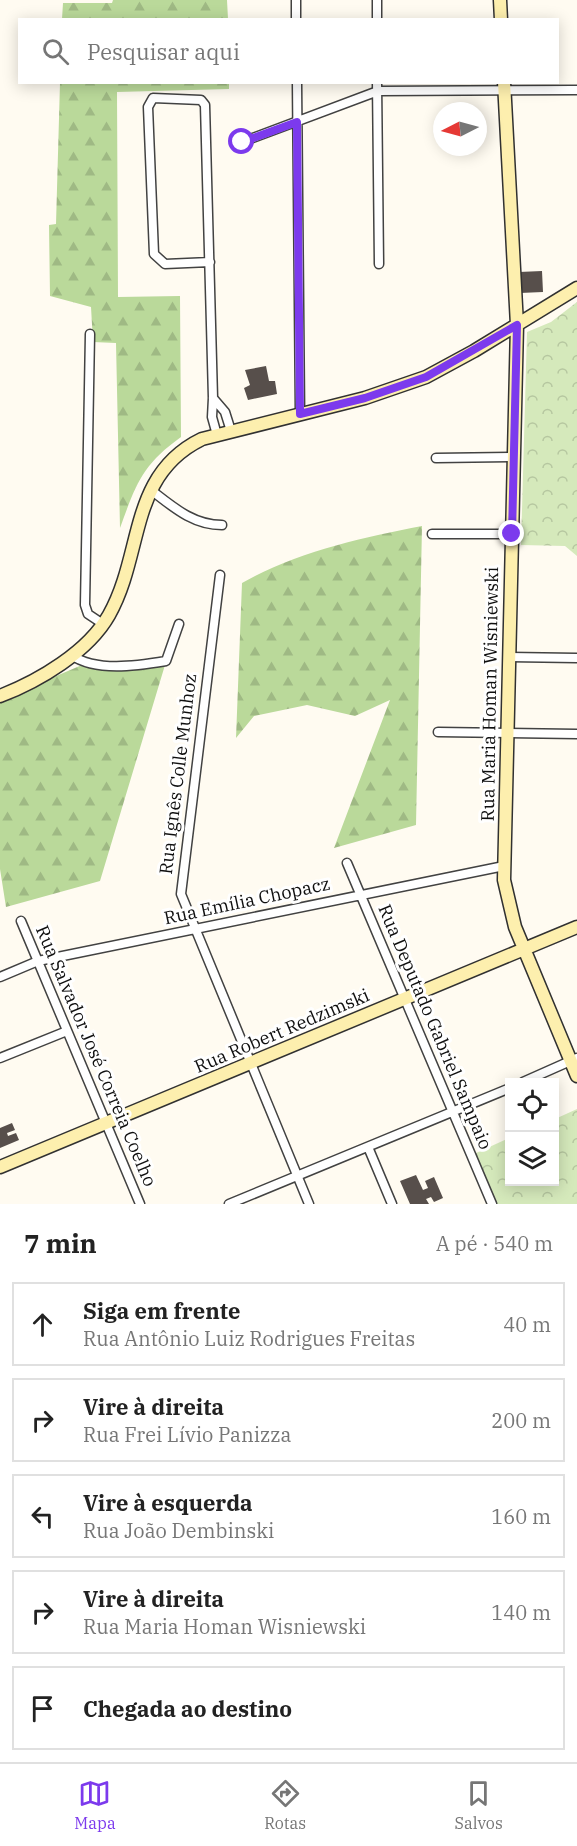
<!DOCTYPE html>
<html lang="pt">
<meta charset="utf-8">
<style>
:root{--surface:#fff;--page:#f2f2f2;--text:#222;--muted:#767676;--line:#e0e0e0;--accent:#7c3aed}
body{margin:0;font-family:"IBM Plex Serif",serif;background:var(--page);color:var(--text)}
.controls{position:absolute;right:18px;bottom:18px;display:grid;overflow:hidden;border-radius:0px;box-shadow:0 3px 15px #0003}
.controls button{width:54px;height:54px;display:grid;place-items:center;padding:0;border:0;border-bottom:2px solid var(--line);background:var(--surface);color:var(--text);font:30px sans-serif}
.compass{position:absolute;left:433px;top:102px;width:54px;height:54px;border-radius:50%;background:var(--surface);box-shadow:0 3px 15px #0003;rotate:264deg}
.stop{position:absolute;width:18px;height:18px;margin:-14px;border:4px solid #7c3aed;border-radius:50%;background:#fff}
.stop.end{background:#7c3aed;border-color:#fff;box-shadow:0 2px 6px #0008}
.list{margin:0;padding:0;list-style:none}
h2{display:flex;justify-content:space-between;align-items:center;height:78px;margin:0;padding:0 24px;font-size:26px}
h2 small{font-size:20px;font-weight:400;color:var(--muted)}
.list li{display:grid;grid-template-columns:39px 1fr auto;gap:18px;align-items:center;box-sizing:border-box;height:84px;margin:0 12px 12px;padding:0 12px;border:2px solid var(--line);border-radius:0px}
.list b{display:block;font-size:22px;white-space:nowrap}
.list p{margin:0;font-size:20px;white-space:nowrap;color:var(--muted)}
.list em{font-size:20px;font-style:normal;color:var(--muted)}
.icon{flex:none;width:33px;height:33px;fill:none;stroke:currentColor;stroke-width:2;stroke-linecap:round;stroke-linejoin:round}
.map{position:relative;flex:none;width:577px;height:1204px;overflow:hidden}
.search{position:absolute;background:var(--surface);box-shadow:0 3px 15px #0003;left:18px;right:18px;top:18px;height:66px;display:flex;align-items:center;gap:15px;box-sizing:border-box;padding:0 21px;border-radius:0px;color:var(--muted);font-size:22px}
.sheet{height:558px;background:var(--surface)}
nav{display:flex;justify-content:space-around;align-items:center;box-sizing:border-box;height:84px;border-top:2px solid var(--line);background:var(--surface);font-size:16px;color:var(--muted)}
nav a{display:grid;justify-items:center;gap:3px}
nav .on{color:var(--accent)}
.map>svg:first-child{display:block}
</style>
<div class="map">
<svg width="577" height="1204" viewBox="0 0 577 1204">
<defs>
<pattern id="forest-firs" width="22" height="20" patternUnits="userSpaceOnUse" patternTransform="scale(1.5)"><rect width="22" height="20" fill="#bad99a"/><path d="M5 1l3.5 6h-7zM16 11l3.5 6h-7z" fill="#9fb984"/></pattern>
<pattern id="park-crowns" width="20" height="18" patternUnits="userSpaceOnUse" patternTransform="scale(1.5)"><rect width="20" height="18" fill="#d5e9bb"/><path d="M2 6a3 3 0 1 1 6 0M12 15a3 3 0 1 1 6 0" fill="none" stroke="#b6c7a0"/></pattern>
</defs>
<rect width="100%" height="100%" fill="#fffbf1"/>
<!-- forest -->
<path fill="url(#forest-firs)" d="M113,0H227L228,19H62L63,3H112Z
M60,83H229V89L117,92L118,297L180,296L181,437C142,465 136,484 120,528L116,343L93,342L91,307L50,296L49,225L56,224Z
M422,526L416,825L334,848L390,700L355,716L307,705L254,716L236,738L242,583C296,552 361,538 422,526Z
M82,665L139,668L165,665L100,881L6,907L0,869V700Z"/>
<!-- park -->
<path fill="url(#park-crowns)" d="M577,302V556L565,546L521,545L527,332L551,322Z
M577,1109V1204H496L474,1154L509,1138L510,1182H554L555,1119Z"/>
<!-- building -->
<path fill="#574f4b" d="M542,271L543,292L520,293L519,272Z
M266,366L269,381H275L277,394L248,400L244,388L250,385L245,370Z
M12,1123L15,1130L7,1133L8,1136L16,1133L19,1140L0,1148V1128Z
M416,1175L423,1190L428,1188L425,1181L434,1177L443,1198L434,1202L431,1197L426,1199L429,1204H410L400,1181Z"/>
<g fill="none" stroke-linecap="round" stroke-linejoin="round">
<defs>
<path id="street" d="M296,0V20
M377,0V20
M297,82L300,414
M377,82L379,264
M242,142L378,91L577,90
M210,262L165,264L154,254L148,107L153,98L201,100L205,105L213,398L212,417L217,435
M90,334L85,605L88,614L103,624
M213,398L225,412L231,431
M436,458L514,457
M151,490C173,507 193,525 222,525
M432,534H512
M220,575L181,894L309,1204
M71,655C96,672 136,666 166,661L179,624
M509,657L577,658
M438,732L577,734
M347,863L492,1204
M21,921L140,1204
M0,977L38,961L504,866
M0,1058L67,1031
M523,1082L577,1058
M368,1147L392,1204
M229,1204L510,1088"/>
<path id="secondary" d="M500,0L501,20
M504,82L517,325L504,880L515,927L577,1076
M0,696C39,681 88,652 109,615C144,553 128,475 202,439L365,398L426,377L474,351L577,288
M0,1167L577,927"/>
</defs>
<!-- street casing -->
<use href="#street" stroke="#424242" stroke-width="11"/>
<!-- secondary casing -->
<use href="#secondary" stroke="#313131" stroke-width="15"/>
<!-- street -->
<use href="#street" stroke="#fff" stroke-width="8"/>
<!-- secondary -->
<use href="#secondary" stroke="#fdefae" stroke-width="12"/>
</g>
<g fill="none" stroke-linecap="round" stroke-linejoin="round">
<!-- route -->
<path stroke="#7c3aed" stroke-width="8" d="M242,142L297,122L300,414L365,398L426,377L517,325L512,534"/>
</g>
<g text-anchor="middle" stroke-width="6" stroke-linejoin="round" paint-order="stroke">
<!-- street labels -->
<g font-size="18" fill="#0f0f0f" stroke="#fff">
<text transform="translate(490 694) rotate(-89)" y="6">Rua Maria Homan Wisniewski</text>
<text transform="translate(178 774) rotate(-83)" y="6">Rua Ignês Colle Munhoz</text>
<text transform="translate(247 901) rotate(-12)" y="6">Rua Emília Chopacz</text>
<text transform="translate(435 1027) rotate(67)" y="6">Rua Deputado Gabriel Sampaio</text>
<text transform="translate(282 1031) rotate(-23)" y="6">Rua Robert Redzimski</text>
<text transform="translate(96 1056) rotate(67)" y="6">Rua Salvador José Correia Coelho</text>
</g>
</g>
</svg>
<div class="controls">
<button><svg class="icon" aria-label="locate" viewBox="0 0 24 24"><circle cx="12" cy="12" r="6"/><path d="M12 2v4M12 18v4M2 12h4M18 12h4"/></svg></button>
<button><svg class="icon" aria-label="layers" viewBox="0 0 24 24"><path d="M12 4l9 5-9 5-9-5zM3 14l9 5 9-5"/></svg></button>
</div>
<svg class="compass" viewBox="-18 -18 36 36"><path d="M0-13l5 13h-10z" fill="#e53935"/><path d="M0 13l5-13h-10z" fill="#767676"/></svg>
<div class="stop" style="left:242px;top:142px"></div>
<div class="stop end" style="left:512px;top:534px"></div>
<div class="search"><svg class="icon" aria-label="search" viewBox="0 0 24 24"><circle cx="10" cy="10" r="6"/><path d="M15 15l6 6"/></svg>Pesquisar aqui</div>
</div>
<section class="sheet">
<h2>7 min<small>A pé · 540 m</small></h2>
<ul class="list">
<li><svg class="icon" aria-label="ahead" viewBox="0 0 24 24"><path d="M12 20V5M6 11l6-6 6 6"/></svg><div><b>Siga em frente</b><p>Rua Antônio Luiz Rodrigues Freitas</p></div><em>40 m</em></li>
<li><svg class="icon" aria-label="right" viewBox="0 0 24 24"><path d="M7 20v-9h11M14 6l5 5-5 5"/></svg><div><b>Vire à direita</b><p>Rua Frei Lívio Panizza</p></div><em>200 m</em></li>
<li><svg class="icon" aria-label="left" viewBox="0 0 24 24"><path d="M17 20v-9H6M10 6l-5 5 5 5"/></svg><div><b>Vire à esquerda</b><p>Rua João Dembinski</p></div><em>160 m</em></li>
<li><svg class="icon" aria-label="right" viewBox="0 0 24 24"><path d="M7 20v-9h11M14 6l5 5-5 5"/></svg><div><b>Vire à direita</b><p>Rua Maria Homan Wisniewski</p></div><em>140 m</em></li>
<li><svg class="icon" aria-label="arrive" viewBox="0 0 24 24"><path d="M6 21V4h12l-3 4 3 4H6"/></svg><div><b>Chegada ao destino</b></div></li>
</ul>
</section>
<nav>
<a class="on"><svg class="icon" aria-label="map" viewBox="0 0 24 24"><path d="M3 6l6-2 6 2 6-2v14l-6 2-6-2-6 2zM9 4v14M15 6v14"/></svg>Mapa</a>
<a><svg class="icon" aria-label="directions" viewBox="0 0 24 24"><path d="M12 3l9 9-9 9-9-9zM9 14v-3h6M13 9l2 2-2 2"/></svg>Rotas</a>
<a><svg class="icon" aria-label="saved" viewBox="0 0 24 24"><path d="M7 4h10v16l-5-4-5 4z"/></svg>Salvos</a>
</nav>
